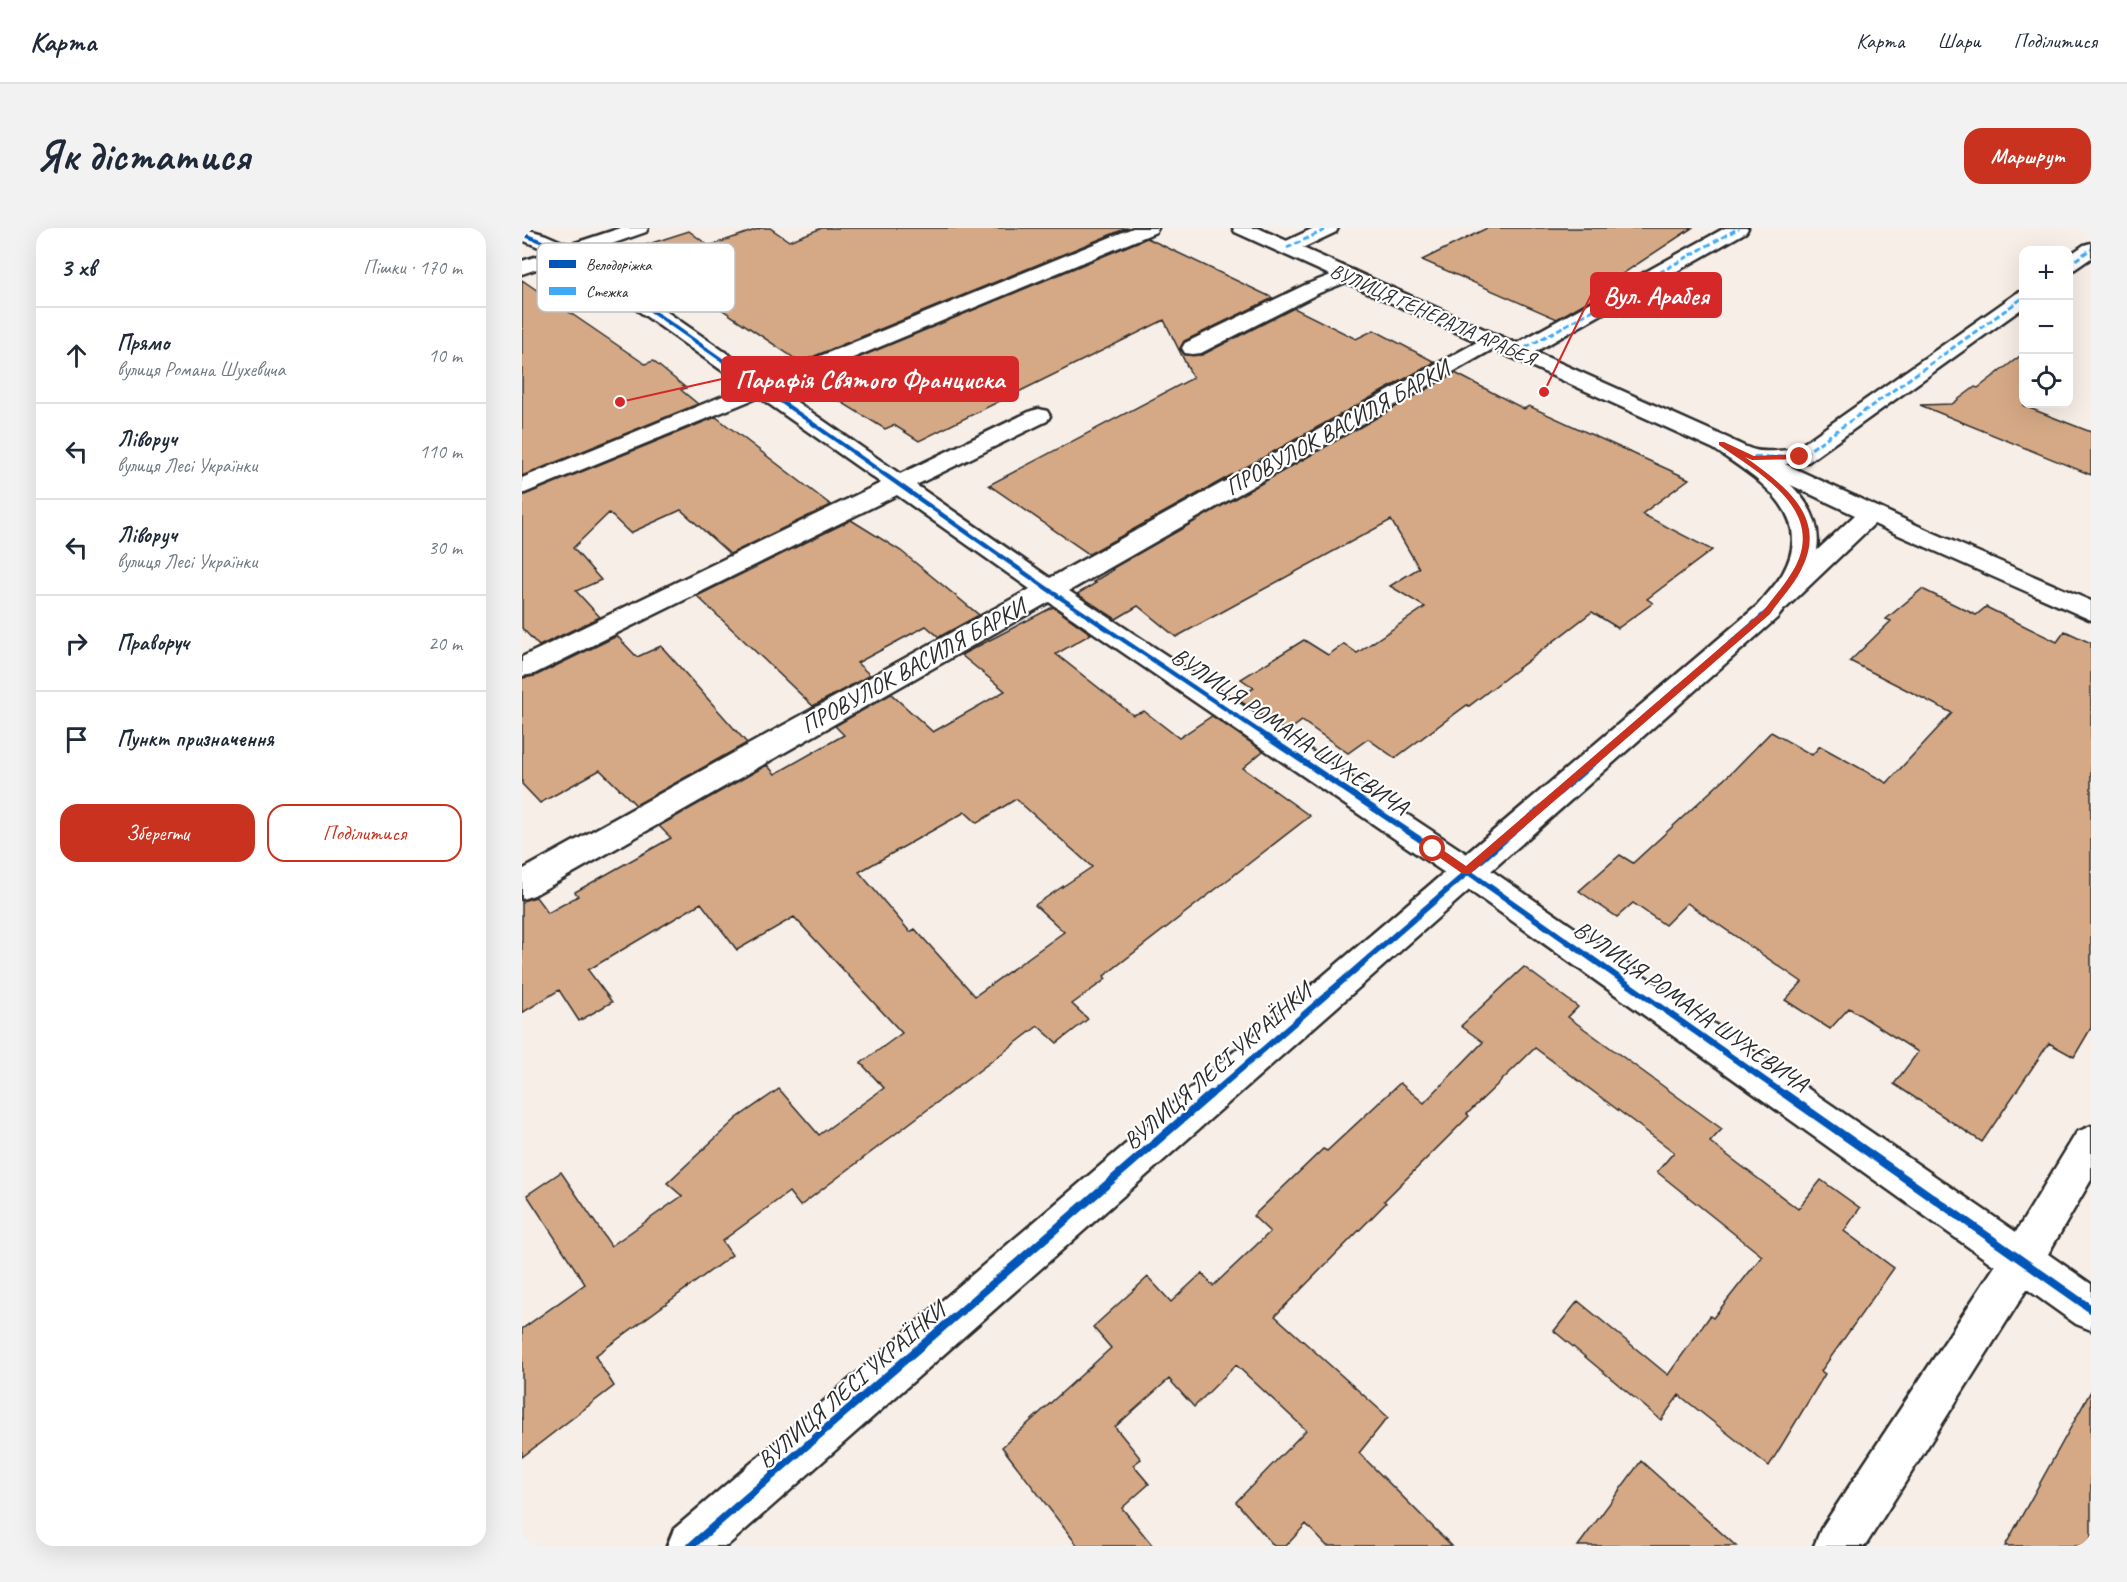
<!DOCTYPE html>
<html lang="uk">
<meta charset="utf-8">
<style>
:root{--surface:#fff;--page:#f2f2f3;--text:#1f2937;--muted:#747a83;--line:#e0e1e3;--accent:#c8321e}
body{margin:0;font-family:Caveat,sans-serif;background:var(--page);color:var(--text)}
.controls{position:absolute;right:18px;top:18px;display:grid;overflow:hidden;border-radius:12px;box-shadow:0 6px 24px #0002}
.controls button{width:54px;height:54px;display:grid;place-items:center;padding:0;border:0;border-bottom:2px solid var(--line);background:var(--surface);color:var(--text);font:30px sans-serif}
.stop{position:absolute;width:18px;height:18px;margin:-14px;border:4px solid #c8321e;border-radius:50%;background:#fff}
.stop.end{background:#c8321e;border-color:#fff;box-shadow:0 2px 6px #0008}
.list{margin:0;padding:0;list-style:none}
h2{display:flex;justify-content:space-between;align-items:center;height:78px;margin:0;padding:0 24px;font-size:26px}
h2 small{font-size:20px;font-weight:400;color:var(--muted)}
.list li{display:grid;grid-template-columns:39px 1fr auto;gap:18px;align-items:center;box-sizing:border-box;height:96px;padding:0 24px;border-top:2px solid var(--line)}
.list b{display:block;font-size:22px;white-space:nowrap}
.list p{margin:0;font-size:20px;white-space:nowrap;color:var(--muted)}
.list em{font-size:20px;font-style:normal;color:var(--muted)}
.actions{display:flex;gap:12px;padding:18px 24px}
.actions a{flex:1;padding:14px 0;border:2px solid var(--accent);border-radius:18px;text-align:center;font-size:21px;color:var(--accent)}
.actions .main{background:var(--accent);color:#fff}
.icon{flex:none;width:33px;height:33px;fill:none;stroke:currentColor;stroke-width:2;stroke-linecap:round;stroke-linejoin:round}
.map{position:relative;flex:none;width:1569px;height:1318px;overflow:hidden;border-radius:18px}
header{display:flex;align-items:center;gap:36px;box-sizing:border-box;height:84px;padding:0 30px;background:var(--surface);border-bottom:2px solid var(--line)}
header strong{font-size:28px}
nav{display:flex;gap:33px;margin-inline-start:auto;font-size:21px}
.intro{display:flex;align-items:center;justify-content:space-between;box-sizing:border-box;height:144px;padding:0 36px}
h1{margin:0;font-size:42px}
.button{padding:15px 27px;border-radius:18px;background:var(--accent);color:#fff;font-size:21px;font-weight:700}
main{display:flex;gap:36px;padding:0 36px}
aside{flex:1;background:var(--surface);border-radius:18px;box-shadow:0 6px 24px #0002}
.map>svg:first-child{display:block}
</style>
<header>
<strong>Карта</strong>
<nav><a>Карта</a><a>Шари</a><a>Поділитися</a></nav>
</header>
<div class="intro"><h1>Як дістатися</h1><a class="button">Маршрут</a></div>
<main>
<aside>
<h2>3 хв<small>Пішки · 170 m</small></h2>
<ul class="list">
<li><svg class="icon" aria-label="ahead" viewBox="0 0 24 24"><path d="M12 20V5M6 11l6-6 6 6"/></svg><div><b>Прямо</b><p>вулиця Романа Шухевича</p></div><em>10 m</em></li>
<li><svg class="icon" aria-label="left" viewBox="0 0 24 24"><path d="M17 20v-9H6M10 6l-5 5 5 5"/></svg><div><b>Ліворуч</b><p>вулиця Лесі Українки</p></div><em>110 m</em></li>
<li><svg class="icon" aria-label="left" viewBox="0 0 24 24"><path d="M17 20v-9H6M10 6l-5 5 5 5"/></svg><div><b>Ліворуч</b><p>вулиця Лесі Українки</p></div><em>30 m</em></li>
<li><svg class="icon" aria-label="right" viewBox="0 0 24 24"><path d="M7 20v-9h11M14 6l5 5-5 5"/></svg><div><b>Праворуч</b></div><em>20 m</em></li>
<li><svg class="icon" aria-label="arrive" viewBox="0 0 24 24"><path d="M6 21V4h12l-3 4 3 4H6"/></svg><div><b>Пункт призначення</b></div></li>
</ul>
<div class="actions"><a class="main">Зберегти</a><a>Поділитися</a></div>
</aside>
<div class="map">
<svg width="1569" height="1318" viewBox="0 0 1569 1318">
<rect width="100%" height="100%" fill="#f7eee7"/>
<filter id="ink" filterUnits="userSpaceOnUse"><feTurbulence type="fractalNoise" baseFrequency=".0167" numOctaves="2"/><feDisplacementMap in="SourceGraphic" scale="12" xChannelSelector="R" yChannelSelector="G"/><feConvolveMatrix kernelMatrix="1 2 1 2 8 2 1 2 1" color-interpolation-filters="sRGB"/></filter>
<g filter="url(#ink)">
<!-- building -->
<path fill="#d5a986" stroke="#2b2b2b" stroke-width="1.5" fill-rule="evenodd" d="M239,0H248L267,13L300,0H605L278,134L165,58L114,20L167,3L187,18Z
M965,0H1170L1076,62L1082,64L1035,91L900,32Z
M625,10L751,70L662,113L658,121L663,127H680L772,80L834,111L852,102L913,134L567,326L467,257L671,150L642,92L397,213L372,197L363,201L314,171L326,166L297,146Z
M0,52L123,136L131,133L164,160L159,162L176,176L0,248Z
M1502,125V178L1569,204V247L1398,177L1430,176L1453,159L1456,160Z
M933,145L1002,181L1007,178L1167,251L1120,286L1190,322L1125,371L1131,375L1096,400L1070,384L947,478L945,477L873,530L846,511L826,525L780,493L765,504L715,471L732,460L719,451L782,412L806,427L822,416L835,425L903,379L868,358L897,340L869,292L654,409L616,378L594,391L555,366L574,355L571,354L591,342L589,341Z
M194,189L309,277L208,326L159,282L108,305L87,285L51,320L79,352L54,363L78,389L17,418L0,400V268Z
M329,292L379,323L457,387L417,409L404,398L335,435L348,447L291,478L175,368Z
M1400,361L1454,387L1464,379L1535,414L1543,403L1569,415V800L1552,829L1527,815L1460,914L1372,856L1396,824L1327,780L1308,801L1263,772L1280,754L1165,675L1143,697L1111,675L1095,689L1057,663L1098,627L1111,635L1212,542L1249,504L1290,527L1298,518L1365,555L1430,485L1328,433L1369,393L1364,391Z
M531,379L569,406L534,426L611,487L622,483L657,510L690,488L741,523L721,540L788,588L582,748L584,751L550,776L566,791L535,815L516,798L278,978L267,964L200,1013L210,1027L73,1128L92,1158L0,1229V1101L63,1056L5,967L39,944L89,1018L160,968L145,955L215,890L257,861L297,907L362,860L339,835L380,805L272,689L215,722L179,675L66,742L90,774L57,793L37,762L0,785V673L14,669L26,685L56,668L53,664L149,610L137,598L245,537L253,546L322,507L313,498L369,466L411,504L483,463L439,427ZM494,571L570,639L513,677L542,704L453,768L393,701L388,704L337,644L443,584L455,595Z
M95,408L115,429L139,418L225,515L114,577L78,542L18,575L0,556V450L13,448Z
M1002,739L1056,779L1046,789L1200,901L1188,914L1276,981L1299,952L1338,980L1322,1003L1372,1040L1299,1143L1303,1146L1247,1238L1157,1167L1139,1192L1032,1103L1056,1073L1146,1147L1188,1088L1191,1090L1240,1028L1135,944L1152,924L1013,820L945,886L947,888L862,973L864,975L753,1088L866,1189L837,1225L930,1318H805L784,1296L764,1318H752L714,1274L784,1202L714,1137L672,1179L647,1151L593,1199L619,1231L611,1237L627,1256L600,1280L631,1318H556L480,1219L589,1120L571,1099L626,1049L649,1074L680,1045L691,1058L748,1004L731,988L801,921L805,923L878,855L902,875L961,814L939,798Z
M1569,1163V1318H1483Z
M1119,1233L1214,1318H1056Z"/>
<g fill="none" stroke-linecap="round" stroke-linejoin="round">
<defs>
<path id="minor" d="M0,0L24,7L47,17L99,0H126L124,4L61,26L242,151L611,0H636L634,4L256,161L378,246L509,183L517,181L525,183L528,188L525,193L394,257L528,350L964,109L971,107L978,109L982,113L978,117L547,363L957,634L1494,1004L1555,904L1569,898V952L1526,1026L1569,1056V1102L1554,1096L1505,1061L1343,1318H1292L1299,1301L1473,1038L933,652L527,374L12,667L0,671V642L508,361L375,267L12,446L0,448V429L359,255L237,169L0,266V250L223,159L44,31L0,46V33L29,24L0,12Z
M792,0H816L814,4L772,24H758L755,20L758,16Z
M1203,0H1226L1224,4L1004,129L996,130L988,129L985,124L988,119Z
M1569,15V30L1553,41L1546,43V28L1562,17Z
M825,41L832,43L835,47L832,51L797,65L679,125L671,126L663,125L660,120L663,115L783,57Z
M1502,63V79L1286,234L1263,236L1405,302L1569,373V392L1352,296L1264,380L1255,382L1246,380L1242,374L1246,368L1333,287L1196,223L1192,218L1196,213C1211,209 1219,219 1233,222C1244,225 1260,222 1272,222L1495,65Z"/>
<path id="major" d="M711,0H736L1208,211C1252,240 1317,280 1289,341C1281,359 1267,375 1255,390L205,1318H145L152,1301L1235,378C1244,367 1254,357 1261,345C1295,285 1234,250 1192,221L713,4Z"/>
</defs>
<!-- minor casing -->
<use href="#minor" stroke="#2b2b2b" stroke-width="5"/>
<!-- major casing -->
<use href="#major" stroke="#2b2b2b" stroke-width="5"/>
<!-- minor -->
<use href="#minor" fill="#fff" fill-rule="evenodd"/>
<!-- major -->
<use href="#major" fill="#fff" fill-rule="evenodd"/>
<!-- quiet-far1 -->
<path stroke="#3fa9f5" stroke-width="3" stroke-dasharray="6 3" stroke-linecap="butt" d="M765,20L807,0
M1546,37L1569,21
M996,124L1217,0
M1282,226L1502,69"/>
<!-- quiet -->
<path stroke="#3fa9f5" stroke-width="4" stroke-dasharray="8 4" stroke-linecap="butt" d="M1231,230L1278,229L1284,225"/>
<defs>
<path id="cycleway-far3" d="M0,6L46,24L334,226"/>
<path id="cycleway-far2" d="M332,225L527,362L747,510
M1099,510L1245,384"/>
<path id="cycleway-far1" d="M745,509L945,643L1265,868
M688,868L1101,509"/>
<path id="cycleway" d="M1263,866L1569,1081
M169,1318L689,866"/>
</defs>
<!-- cycleway-far3 casing -->
<use href="#cycleway-far3" stroke="#fff" stroke-width="6"/>
<!-- cycleway-far2 casing -->
<use href="#cycleway-far2" stroke="#fff" stroke-width="8"/>
<!-- cycleway-far1 casing -->
<use href="#cycleway-far1" stroke="#fff" stroke-width="10"/>
<!-- cycleway casing -->
<use href="#cycleway" stroke="#fff" stroke-width="11"/>
<!-- cycleway-far3 -->
<use href="#cycleway-far3" stroke="#0057b8" stroke-width="4"/>
<!-- cycleway-far2 -->
<use href="#cycleway-far2" stroke="#0057b8" stroke-width="4.5"/>
<!-- cycleway-far1 -->
<use href="#cycleway-far1" stroke="#0057b8" stroke-width="6"/>
<!-- cycleway -->
<use href="#cycleway" stroke="#0057b8" stroke-width="8"/>
</g>
</g>
<!-- route -->
<path fill="#c8321e" d="M1197,214H1202L1232,228L1278,226L1282,229L1278,231L1230,232L1223,229C1261,256 1306,288 1280,340C1273,356 1258,371 1248,386L948,646H941L908,623V618H915L944,638L1242,382C1252,369 1264,355 1272,341C1305,282 1237,245 1197,217Z"/>
<g text-anchor="middle" stroke-width="4.5" stroke-linejoin="round" paint-order="stroke">
<!-- far-street labels -->
<g font-size="20" fill="#2b2b2b" stroke="#fff">
<text transform="translate(911 86) rotate(24)" y="7">ВУЛИЦЯ ГЕНЕРАЛА АРАБЕЯ</text>
</g>
<!-- street labels -->
<g font-size="24" fill="#2b2b2b" stroke="#fff">
<text transform="translate(815 200) rotate(-29)" y="8">ПРОВУЛОК ВАСИЛЯ БАРКИ</text>
<text transform="translate(391 438) rotate(-29)" y="8">ПРОВУЛОК ВАСИЛЯ БАРКИ</text>
<text transform="translate(768 503) rotate(34)" y="8">ВУЛИЦЯ РОМАНА ШУХЕВИЧА</text>
<text transform="translate(1169 778) rotate(35)" y="8">ВУЛИЦЯ РОМАНА ШУХЕВИЧА</text>
<text transform="translate(695 838) rotate(-41)" y="8">ВУЛИЦЯ ЛЕСІ УКРАЇНКИ</text>
<text transform="translate(329 1157) rotate(-41)" y="8">ВУЛИЦЯ ЛЕСІ УКРАЇНКИ</text>
</g>
</g>
<!-- legend -->
<rect x="15" y="15" width="198" height="69" rx="9" fill="#fff" stroke="#bfbfbf" stroke-width="1.5"/>
<rect x="27" y="32" width="27" height="8" fill="#0057b8"/>
<rect x="27" y="59" width="27" height="8" fill="#3fa9f5"/>
<g font-size="16" fill="#2b2b2b">
<text x="64" y="42">Велодоріжка</text>
<text x="64" y="69">Стежка</text>
</g>
<!-- callouts -->
<path fill="none" stroke="#d62828" stroke-width="2" d="M1022 164L1069 67M98 174L200 151"/>
<g fill="#d62828" stroke="#fff" stroke-width="2">
<circle cx="1022" cy="164" r="6"/>
<circle cx="98" cy="174" r="6"/>
</g>
<g fill="#d62828" stroke="#d62828" stroke-width="2">
<rect x="1069" y="45" width="130" height="44" rx="6"/>
<rect x="200" y="129" width="296" height="44" rx="6"/>
</g>
<g font-size="26" text-anchor="middle" font-weight="bold" fill="#fff">
<text x="1134" y="76">Вул. Арабея</text>
<text x="348" y="160">Парафія Святого Франциска</text>
</g>
</svg>
<div class="controls">
<button>+</button>
<button>−</button>
<button><svg class="icon" aria-label="locate" viewBox="0 0 24 24"><circle cx="12" cy="12" r="6"/><path d="M12 2v4M12 18v4M2 12h4M18 12h4"/></svg></button>
</div>
<div class="stop" style="left:911px;top:621px"></div>
<div class="stop end" style="left:1278px;top:229px"></div>
</div>
</main>
